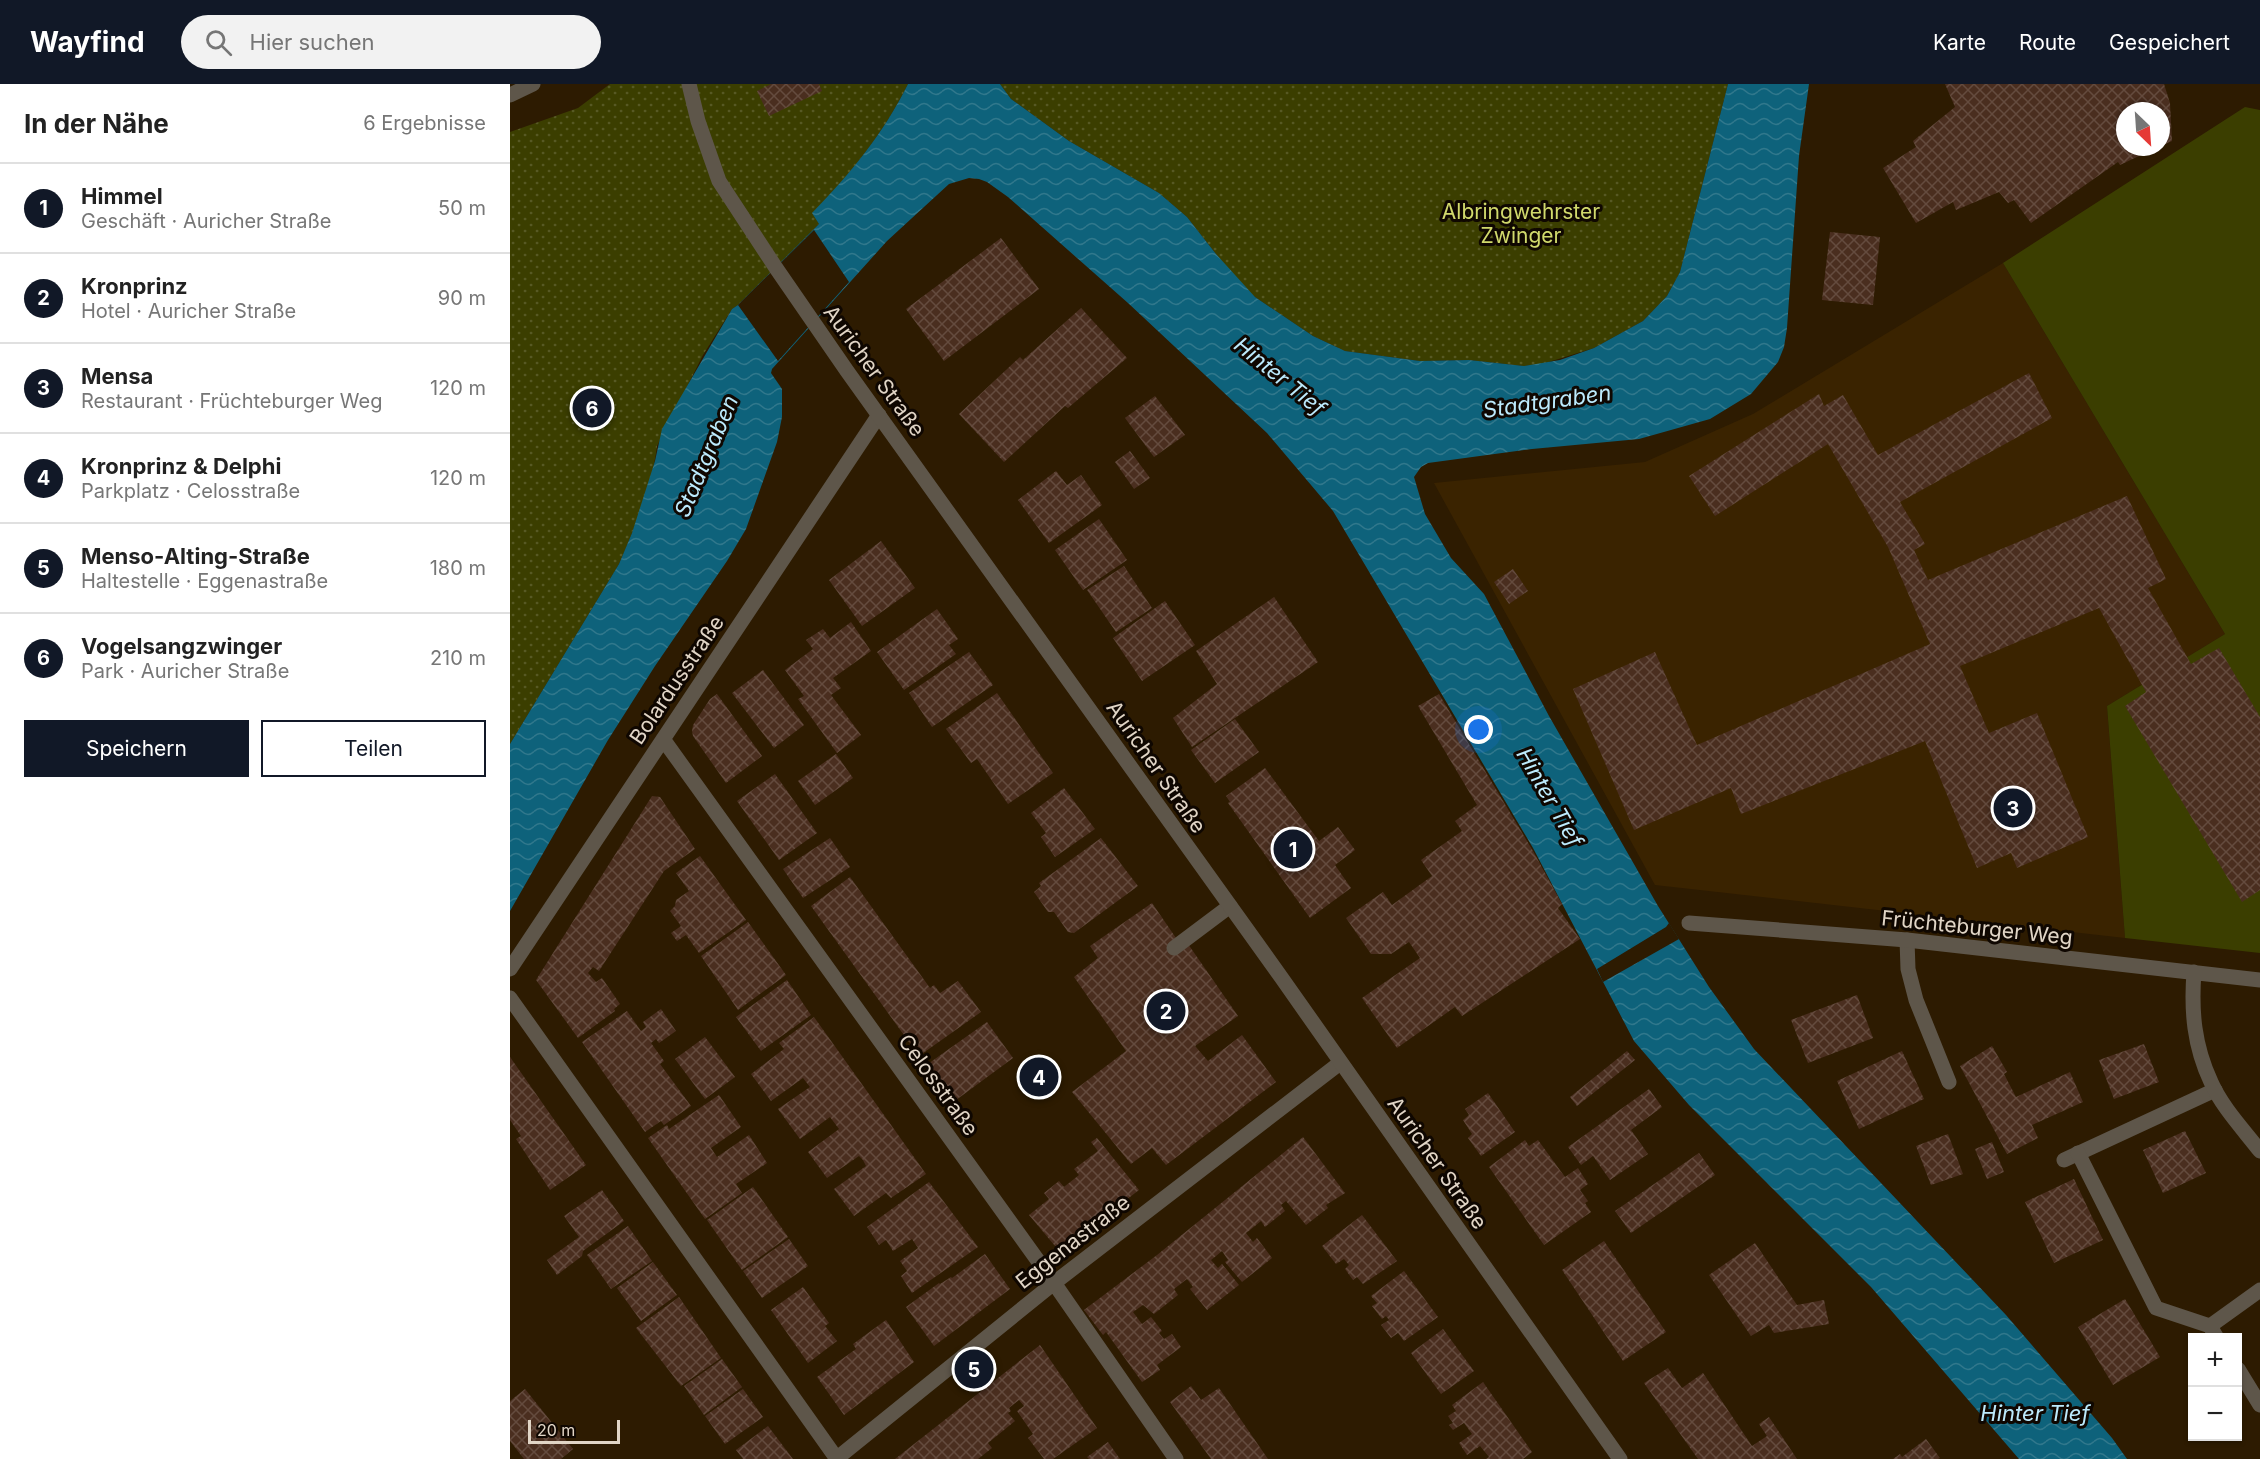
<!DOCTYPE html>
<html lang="de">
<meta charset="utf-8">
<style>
:root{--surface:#fff;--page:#f2f2f2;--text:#222;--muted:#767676;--line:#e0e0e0;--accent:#111827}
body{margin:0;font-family:Inter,sans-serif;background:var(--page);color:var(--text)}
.controls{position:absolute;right:18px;bottom:18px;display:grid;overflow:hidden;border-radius:0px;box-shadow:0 2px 4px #0004}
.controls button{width:54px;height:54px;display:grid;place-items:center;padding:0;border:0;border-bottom:2px solid var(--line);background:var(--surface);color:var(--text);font:30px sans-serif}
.compass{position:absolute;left:1606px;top:18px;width:54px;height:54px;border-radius:50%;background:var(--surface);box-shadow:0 2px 4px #0004;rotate:155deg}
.scale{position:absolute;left:18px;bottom:15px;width:92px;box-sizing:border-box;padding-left:6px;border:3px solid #e1d5c6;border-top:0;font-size:16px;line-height:21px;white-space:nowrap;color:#e1d5c6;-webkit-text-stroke:4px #0f0701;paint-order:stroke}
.you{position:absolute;left:969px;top:646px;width:21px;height:21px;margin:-15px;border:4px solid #fff;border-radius:50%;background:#1a73e8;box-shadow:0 0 0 9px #1a73e833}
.badge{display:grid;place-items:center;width:39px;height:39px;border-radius:50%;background:var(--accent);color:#fff;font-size:20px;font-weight:700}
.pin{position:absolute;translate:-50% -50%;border:3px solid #fff;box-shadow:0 2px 6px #0006}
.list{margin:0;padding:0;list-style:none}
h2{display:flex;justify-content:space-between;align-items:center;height:78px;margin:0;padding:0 24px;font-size:26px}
h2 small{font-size:20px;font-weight:400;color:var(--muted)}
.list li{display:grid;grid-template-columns:39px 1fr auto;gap:18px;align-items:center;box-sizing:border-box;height:90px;padding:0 24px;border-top:2px solid var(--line)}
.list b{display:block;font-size:22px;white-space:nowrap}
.list p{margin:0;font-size:20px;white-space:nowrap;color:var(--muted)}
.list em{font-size:20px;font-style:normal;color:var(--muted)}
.actions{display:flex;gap:12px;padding:18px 24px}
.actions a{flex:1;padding:14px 0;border:2px solid var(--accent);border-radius:0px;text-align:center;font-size:21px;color:var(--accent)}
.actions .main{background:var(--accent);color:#fff}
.icon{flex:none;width:33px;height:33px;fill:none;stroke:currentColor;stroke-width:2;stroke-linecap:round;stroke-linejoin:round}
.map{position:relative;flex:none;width:1750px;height:1375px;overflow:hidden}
header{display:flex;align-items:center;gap:36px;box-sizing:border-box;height:84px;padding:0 30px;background:var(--accent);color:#fff}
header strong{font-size:28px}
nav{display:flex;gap:33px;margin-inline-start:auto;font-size:21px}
.search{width:420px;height:54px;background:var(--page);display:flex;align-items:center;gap:15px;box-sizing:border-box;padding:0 21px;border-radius:33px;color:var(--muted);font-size:22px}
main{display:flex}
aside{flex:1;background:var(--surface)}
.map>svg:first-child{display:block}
</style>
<header>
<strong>Wayfind</strong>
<div class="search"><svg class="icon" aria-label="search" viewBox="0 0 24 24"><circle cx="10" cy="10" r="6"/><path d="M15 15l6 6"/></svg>Hier suchen</div>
<nav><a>Karte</a><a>Route</a><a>Gespeichert</a></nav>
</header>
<main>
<aside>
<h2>In der Nähe<small>6 Ergebnisse</small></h2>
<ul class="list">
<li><span class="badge">1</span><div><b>Himmel</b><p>Geschäft · Auricher Straße</p></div><em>50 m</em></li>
<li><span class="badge">2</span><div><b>Kronprinz</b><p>Hotel · Auricher Straße</p></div><em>90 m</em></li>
<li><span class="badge">3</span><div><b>Mensa</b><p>Restaurant · Früchteburger Weg</p></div><em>120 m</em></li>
<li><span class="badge">4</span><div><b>Kronprinz &amp; Delphi</b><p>Parkplatz · Celosstraße</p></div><em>120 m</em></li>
<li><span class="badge">5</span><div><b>Menso-Alting-Straße</b><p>Haltestelle · Eggenastraße</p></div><em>180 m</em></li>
<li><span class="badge">6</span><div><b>Vogelsangzwinger</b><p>Park · Auricher Straße</p></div><em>210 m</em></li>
</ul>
<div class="actions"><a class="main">Speichern</a><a>Teilen</a></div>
</aside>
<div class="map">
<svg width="1750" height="1375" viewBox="0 0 1750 1375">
<defs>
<pattern id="grass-dots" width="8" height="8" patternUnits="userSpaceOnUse" patternTransform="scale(1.5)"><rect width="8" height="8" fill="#3b3e00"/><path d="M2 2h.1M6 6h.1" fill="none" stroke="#575924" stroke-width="1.8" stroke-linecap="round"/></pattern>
<pattern id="water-waves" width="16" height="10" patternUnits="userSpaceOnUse" patternTransform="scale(1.5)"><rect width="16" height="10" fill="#0e627b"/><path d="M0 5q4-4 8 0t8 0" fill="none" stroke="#31788c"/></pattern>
<pattern id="building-cross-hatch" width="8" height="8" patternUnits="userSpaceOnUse" patternTransform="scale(1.5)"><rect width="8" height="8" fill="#4a2e1f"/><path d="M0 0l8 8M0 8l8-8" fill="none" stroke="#644b3e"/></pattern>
</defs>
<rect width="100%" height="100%" fill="#2d1b01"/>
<!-- built -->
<path fill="#3a2300" d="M1493,179L1715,550L1597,622L1615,854L1145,801L924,399L1135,378L1243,330Z"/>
<!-- grass -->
<path fill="url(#grass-dots)" d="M100,0H398C373,50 341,89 303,129L309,140L228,221L222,225L193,271L147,362C142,402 125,443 109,480L0,660V48L68,24Z
M490,0H1218L1170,188L1157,212L1133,237L1084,264L1032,280L1014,282L959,276L910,277L835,267L803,252L745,213L734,204L706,170L677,133L649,109L559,57L501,15Z"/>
<!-- garden -->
<path fill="#3b3e00" d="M1735,23L1750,26V869L1615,854L1597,622L1715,550L1493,179Z"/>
<!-- water -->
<path fill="url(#water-waves)" d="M398,0H490L501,15L559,57L649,109L677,133L706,170L745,213L803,252L835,267L910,277L959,276L1014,282L1050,276L1084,264L1133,237L1157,212L1170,188L1218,0H1299L1289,72L1277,244L1274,263L1268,278L1241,310L1200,335L1129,355L1022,365L918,379L911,383L904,393L915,430L941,474L974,510L1039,632L1148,822L1199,903L1244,965L1496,1231L1602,1354L1617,1375H1509L1361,1203L1179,1021L1124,957L1023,764L823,427L757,349L618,219L498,113L477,98L469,95L459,94L439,100L377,157L262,285L261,289L272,305V333L267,358L236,445L217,477L145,582L98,656L0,827V660L109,480L122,449L145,377L152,345L222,225L228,221L309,140L302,129C341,89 373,50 398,0Z"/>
<!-- pier -->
<path fill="#2d1b01" d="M304,146L339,198L268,277L228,221Z
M1159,839L1169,855L1093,898L1087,885L1156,843Z"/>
<!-- building -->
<path fill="url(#building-cross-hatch)" d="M261,0H309L312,7L259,32L247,7Z
M1435,0H1654L1660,19L1662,57L1651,62V27H1615V63H1648L1610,81L1608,78L1521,139L1504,116L1498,119L1489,108L1446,126L1443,118L1406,139L1373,84L1406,63L1403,57L1445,23Z
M1320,148L1370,153L1363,221L1312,216Z
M491,154L529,205L434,277L396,225Z
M571,224L617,274L558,324L555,322L494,378L449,330L510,273L513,276Z
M1519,289L1542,334L1390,418L1415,460L1404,466L1418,496L1617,412L1656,495L1638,504L1681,580L1709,564L1750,633V806L1732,818L1615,622L1636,608L1589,524L1450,582L1479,649L1527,629L1578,753L1507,784L1501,769L1467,784L1415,657L1231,730L1221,704L1124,746L1063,605L1145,568L1187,661L1420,560L1378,463L1318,360L1205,432L1179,392L1309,310L1314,322L1333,311L1368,371Z
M645,312L675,351L644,373L615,334Z
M620,367L640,394L624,405L605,378Z
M546,387L557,401L571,391L592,421L539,459L508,416Z
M589,435L617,476L573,506L545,466Z
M371,457L405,504L352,542L319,496Z
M614,482L642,524L606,548L577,506Z
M1003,485L1018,507L999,520L984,498Z
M764,513L808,578L682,663L663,634L707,600L686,567Z
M655,517L685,561L632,597L603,554Z
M427,525L448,555L439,561L446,570L394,606L367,568Z
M341,538L361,567L323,594L331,604L321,611L351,651L327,669L288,615L294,612L275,586L303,565L296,556L313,545L320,554Z
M459,568L483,601L422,643L399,609Z
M253,586L294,641L264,664L222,609Z
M487,609L543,689L498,720L467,675L461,679L436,645Z
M207,610L252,672L216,699L183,652L182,647L183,641L200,615Z
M929,610L1023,767L1052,820L1048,824L1070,855L952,932L945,923L887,964L852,914L910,874L899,858L881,870H861L836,834L873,808L882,821L922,792L911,776L952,747L945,737L967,721L908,622Z
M725,635L749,668L705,699L681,666Z
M326,670L343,694L305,721L288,697Z
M755,684L809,757L828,743L845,766L825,781L841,804L800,834L718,719L720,718L716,712Z
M265,690L307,749L269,776L227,717Z
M554,704L585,745L545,773L531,753L536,749L521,729Z
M142,712L150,713L185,765L154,787L89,887L83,883L78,889L86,898L92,894L110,920L104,925L105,927L68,954L26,896Z
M320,754L340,783L293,814L273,785Z
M591,754L628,802L564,849L558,848L544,828H538L524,808L531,802L529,799Z
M190,772L236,836L189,869L176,851L167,857L161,849L171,842L160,827L165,822L166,816L179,807L166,789Z
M340,793L420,904L424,901L430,909L448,897L471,928L409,972L301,822Z
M642,819L666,854L678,860L728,932L685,962L698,977L732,951L766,998L656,1081L642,1064L621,1080L562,1008L616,967L564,893L588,874L580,862Z
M238,838L276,891L228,926L191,872Z
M277,896L301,931L251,967L226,933Z
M1347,911L1363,954L1298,979L1281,936Z
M151,925L166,947L149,959L146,955L141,959L154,977L150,980L181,1022L154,1041L151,1037L135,1048L72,958L117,927L131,947L136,943L133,938Z
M304,933L416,1090L381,1114L376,1109L344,1132L324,1105L356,1082L353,1076L349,1072L317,1094L298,1068L329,1045L320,1033L290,1055L268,1025L300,1003L293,994L261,1017L241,990L274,965L269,959Z
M477,938L503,974L442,1019L415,982Z
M195,953L225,993L195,1015L165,975Z
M1634,960L1649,998L1604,1015L1589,976Z
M1482,962L1497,988L1494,990L1506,1013L1560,988L1573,1018L1522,1041L1528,1054L1497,1070L1450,982Z
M1117,967L1125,976L1067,1022L1060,1013Z
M1392,967L1414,1015L1349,1045L1327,997Z
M0,973L76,1081L40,1106L6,1055L11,1052L0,1036Z
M1139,1005L1152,1023L1121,1046L1138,1070L1100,1096L1083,1072L1071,1081L1058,1063Z
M978,1009L1005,1048L971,1072L958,1054L962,1050L953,1036L959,1031L955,1025Z
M209,1011L231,1043L201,1064L207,1073L239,1051L257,1079L226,1100L232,1109L195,1135L138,1054L157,1041L159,1045Z
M1675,1047L1696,1089L1653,1109L1633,1066Z
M1438,1050L1453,1090L1421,1101L1406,1062Z
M793,1053L835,1109L816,1121L818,1124L796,1141L776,1117L771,1121L775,1127L755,1143L751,1137L740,1146L736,1149L743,1158L747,1154L762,1174L732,1198L715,1178L718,1176L712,1167L706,1172L701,1176L708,1184L712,1180L729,1201L697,1226L680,1205L683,1203L677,1195L664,1205L668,1211L644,1230L633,1221L623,1228L632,1240L641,1233L652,1247L649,1249L654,1255L662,1250L671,1263L647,1281L650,1286L632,1298L596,1248L593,1251L574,1226L647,1171Z
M587,1054L629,1106L554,1164L545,1162L519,1131L539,1115L534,1109L549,1097L554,1103L569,1091L564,1085L588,1067L581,1058Z
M1015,1056L1019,1062L1028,1056L1055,1093L1068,1084L1078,1100L1070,1106L1078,1117L1075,1119L1081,1128L1034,1161L979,1083Z
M1482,1058L1494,1088L1477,1095L1465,1065Z
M1189,1069L1205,1091L1121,1149L1105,1127Z
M1564,1095L1593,1156L1544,1179L1515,1118Z
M419,1098L468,1163L402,1209L391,1192L397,1187L390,1177L408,1164L402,1155L383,1167L376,1156L369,1161L357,1143Z
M243,1103L278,1153L232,1186L197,1136Z
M92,1106L114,1137L73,1167L72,1172L47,1191L37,1176L69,1153L54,1132Z
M852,1131L887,1177L853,1200L847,1193L843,1196L835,1185L839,1181L834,1175L826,1180L812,1162Z
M118,1142L142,1177L101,1205L77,1171Z
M279,1155L298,1182L252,1214L233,1187Z
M1094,1157L1156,1248L1113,1277L1052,1186Z
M1245,1159L1287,1221L1314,1216L1319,1240L1264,1249L1259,1241L1241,1252L1199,1191Z
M475,1170L500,1205L424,1262L396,1223L429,1199L430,1200L441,1193L442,1194Z
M143,1178L167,1211L131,1237L107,1204Z
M894,1187L928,1233L894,1257L888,1249L881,1254L871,1241L879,1236L876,1232L872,1235L862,1222L867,1219L861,1212Z
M293,1203L319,1239L315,1242L327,1257L298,1279L261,1226Z
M169,1213L211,1274L171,1302L126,1244Z
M1615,1215L1650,1273L1603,1301L1568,1243Z
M376,1236L404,1278L334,1331L307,1293L346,1265L343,1260Z
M933,1245L964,1287L931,1310L901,1269Z
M530,1261L587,1344L543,1375H534L518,1354L523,1350L507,1327L514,1322L509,1316L499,1324L501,1327L498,1329L505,1337L478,1359L482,1364L468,1375H385Z
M212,1275L232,1303L194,1331L174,1302Z
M1158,1284L1172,1304L1193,1289L1242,1362L1257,1352L1249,1340L1259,1333L1287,1375H1188L1134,1299Z
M973,1298L1022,1368L1013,1375H976L979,1373L970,1362L957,1371L949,1359L962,1350L954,1339L943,1346L939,1341L943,1339L938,1332L946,1327L942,1321Z
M681,1302L691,1316L709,1304L758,1375H701L660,1318Z
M15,1305L63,1365L51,1375H14L0,1357V1317Z
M233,1305L253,1333L215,1360L195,1332Z
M258,1342L283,1375H233L226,1366Z
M1416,1355L1430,1374L1428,1375H1383L1390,1370L1392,1373Z
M598,1358L610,1375H579L577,1373Z"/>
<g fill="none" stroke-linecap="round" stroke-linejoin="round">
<!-- service -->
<path stroke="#5e564a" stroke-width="15" d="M1397,856L1398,885L1406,916L1439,998
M664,864L720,822
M1554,1076L1705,1006
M1700,1242L1707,1254
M1728,1285L1750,1321"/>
<!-- minor -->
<path stroke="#5e564a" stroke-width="15" d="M153,655L544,1199L666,1375
M1179,839L1397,856L1750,896
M0,885L369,331
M1684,888C1681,927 1684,962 1701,998C1712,1023 1733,1045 1750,1067
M0,914L327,1375
M1568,1069L1646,1224L1700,1242L1750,1206
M326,1375L544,1199L830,979"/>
<!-- tertiary -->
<path stroke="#5e564a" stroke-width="15" d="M179,0L188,37L209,97L266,184L337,287L771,893L1110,1375
M0,11L23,0"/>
</g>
<g text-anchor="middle" stroke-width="6" stroke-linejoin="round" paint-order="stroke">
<!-- park labels -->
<g font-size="21" fill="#d1d96c" stroke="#0f0701">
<text x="1011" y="135">Albringwehrster<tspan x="1011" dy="24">Zwinger</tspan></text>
</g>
<!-- street labels -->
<g font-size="21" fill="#e1d5c6" stroke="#0f0701">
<text transform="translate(364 287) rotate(54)" y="7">Auricher Straße</text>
<text transform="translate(167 596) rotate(-56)" y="7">Bolardusstraße</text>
<text transform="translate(646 683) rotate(55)" y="7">Auricher Straße</text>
<text transform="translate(1467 844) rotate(6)" y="7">Früchteburger Weg</text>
<text transform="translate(428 1001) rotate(54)" y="7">Celosstraße</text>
<text transform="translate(927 1079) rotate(55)" y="7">Auricher Straße</text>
<text transform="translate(563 1158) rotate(-38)" y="7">Eggenastraße</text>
</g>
<!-- water labels -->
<g font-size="22" font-style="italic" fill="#bceafc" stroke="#0f0701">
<text transform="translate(770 292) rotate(39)" y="8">Hinter Tief</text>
<text transform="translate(1037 317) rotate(-8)" y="8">Stadtgraben</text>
<text transform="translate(196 372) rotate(-67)" y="8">Stadtgraben</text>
<text transform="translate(1040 713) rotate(60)" y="8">Hinter Tief</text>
<text x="1525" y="1337">Hinter Tief</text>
</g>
</g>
</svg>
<div class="controls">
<button>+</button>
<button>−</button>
</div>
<svg class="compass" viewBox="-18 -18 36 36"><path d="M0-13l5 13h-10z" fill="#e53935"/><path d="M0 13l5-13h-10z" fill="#767676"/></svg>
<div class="scale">20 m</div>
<div class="you"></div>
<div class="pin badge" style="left:783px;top:765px">1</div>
<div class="pin badge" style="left:656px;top:927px">2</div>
<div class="pin badge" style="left:1503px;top:724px">3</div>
<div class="pin badge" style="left:529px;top:993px">4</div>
<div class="pin badge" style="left:464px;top:1285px">5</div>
<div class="pin badge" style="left:82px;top:324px">6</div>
</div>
</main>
